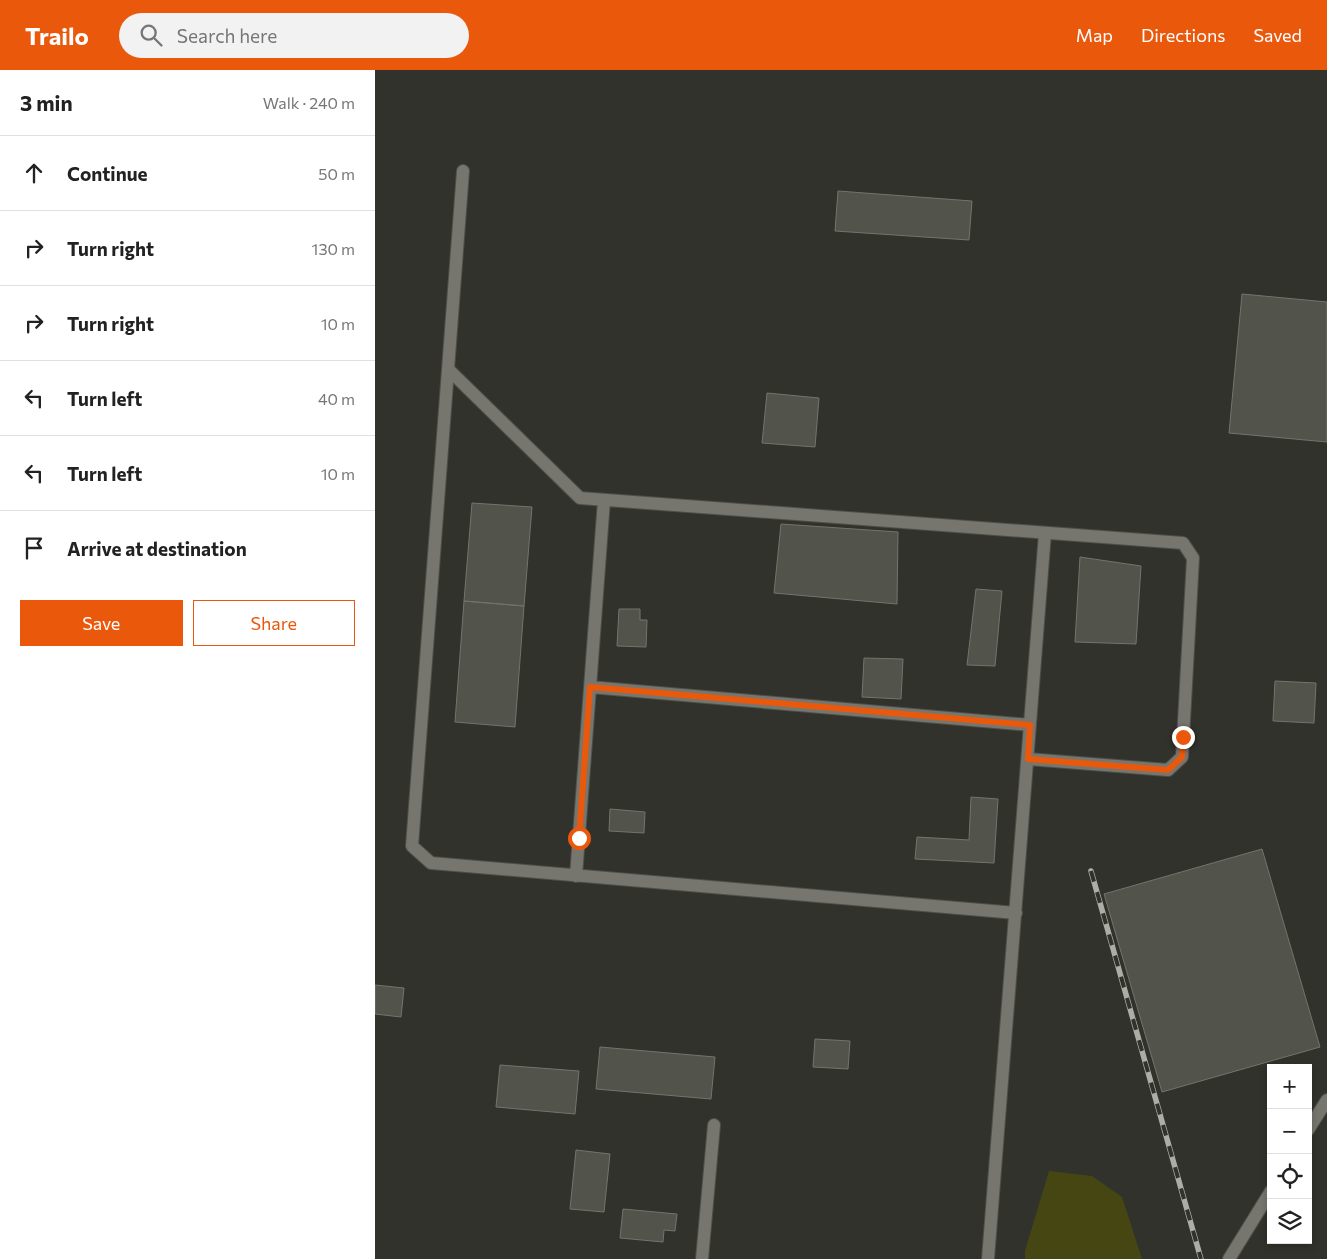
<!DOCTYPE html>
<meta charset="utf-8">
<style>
:root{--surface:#fff;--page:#f2f2f2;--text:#222;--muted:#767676;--line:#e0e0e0;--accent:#ea580c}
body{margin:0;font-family:Commissioner,sans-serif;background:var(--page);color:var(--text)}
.controls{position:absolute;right:15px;bottom:15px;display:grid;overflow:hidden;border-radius:0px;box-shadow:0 2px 8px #0003}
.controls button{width:45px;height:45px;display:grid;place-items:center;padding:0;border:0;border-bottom:1px solid var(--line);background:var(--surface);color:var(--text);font:25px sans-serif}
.stop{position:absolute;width:15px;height:15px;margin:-11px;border:4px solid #ea580c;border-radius:50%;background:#fff}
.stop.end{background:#ea580c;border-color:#fff;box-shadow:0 1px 5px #0008}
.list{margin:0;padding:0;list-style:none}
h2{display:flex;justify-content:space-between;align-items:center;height:65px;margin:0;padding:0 20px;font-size:21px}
h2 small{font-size:16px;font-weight:400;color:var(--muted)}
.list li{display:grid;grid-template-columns:32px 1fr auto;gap:15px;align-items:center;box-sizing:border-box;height:75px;padding:0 20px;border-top:1px solid var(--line)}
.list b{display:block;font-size:19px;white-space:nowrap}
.list em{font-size:16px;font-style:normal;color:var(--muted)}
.actions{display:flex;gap:10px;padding:15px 20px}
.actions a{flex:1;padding:11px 0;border:1px solid var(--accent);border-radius:0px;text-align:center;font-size:18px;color:var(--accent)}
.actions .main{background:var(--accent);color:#fff}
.icon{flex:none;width:28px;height:28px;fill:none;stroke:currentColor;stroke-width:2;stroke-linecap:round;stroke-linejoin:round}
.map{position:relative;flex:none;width:952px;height:1189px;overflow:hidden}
header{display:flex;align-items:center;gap:30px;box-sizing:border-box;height:70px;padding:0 25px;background:var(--accent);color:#fff}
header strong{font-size:24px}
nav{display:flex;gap:28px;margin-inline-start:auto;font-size:18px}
.search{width:350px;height:45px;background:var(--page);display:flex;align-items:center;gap:12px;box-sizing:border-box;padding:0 18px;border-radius:28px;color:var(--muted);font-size:19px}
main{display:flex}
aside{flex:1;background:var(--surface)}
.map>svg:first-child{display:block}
</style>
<header>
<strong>Trailo</strong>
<div class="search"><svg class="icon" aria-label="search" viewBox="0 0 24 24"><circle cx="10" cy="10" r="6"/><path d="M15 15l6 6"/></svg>Search here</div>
<nav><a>Map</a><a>Directions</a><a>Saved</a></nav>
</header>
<main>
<aside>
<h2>3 min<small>Walk · 240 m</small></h2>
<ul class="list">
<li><svg class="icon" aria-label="ahead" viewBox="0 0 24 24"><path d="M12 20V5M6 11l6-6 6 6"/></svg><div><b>Continue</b></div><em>50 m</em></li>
<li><svg class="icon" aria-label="right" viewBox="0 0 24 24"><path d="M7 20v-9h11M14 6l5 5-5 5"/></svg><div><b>Turn right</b></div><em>130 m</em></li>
<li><svg class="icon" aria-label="right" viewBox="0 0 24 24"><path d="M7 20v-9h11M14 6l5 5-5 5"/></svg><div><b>Turn right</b></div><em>10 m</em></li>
<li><svg class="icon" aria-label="left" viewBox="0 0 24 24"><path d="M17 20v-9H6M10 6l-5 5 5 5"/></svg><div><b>Turn left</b></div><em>40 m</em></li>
<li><svg class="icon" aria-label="left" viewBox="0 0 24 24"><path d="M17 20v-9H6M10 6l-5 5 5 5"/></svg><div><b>Turn left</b></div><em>10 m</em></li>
<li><svg class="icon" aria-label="arrive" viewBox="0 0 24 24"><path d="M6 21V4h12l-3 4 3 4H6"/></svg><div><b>Arrive at destination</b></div></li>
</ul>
<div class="actions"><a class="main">Save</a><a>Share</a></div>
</aside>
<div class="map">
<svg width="952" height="1189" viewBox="0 0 952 1189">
<rect width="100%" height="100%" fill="#32322c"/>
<!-- green -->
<path fill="#464613" d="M674,1101L717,1106L747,1127L767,1189H650V1181Z"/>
<!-- building -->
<path fill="#52534b" stroke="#74746d" d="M463,121L597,131L594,170L460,161Z
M867,224L952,232V372L854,363Z
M392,323L444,328L440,377L387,373Z
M97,433L157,437L149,536L89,531Z
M406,454L523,462L522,534L399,523Z
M705,487L766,496L761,574L700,572Z
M601,519L627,521L620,596L592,595Z
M89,531L149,536L140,657L80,652Z
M244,539H265V550H272L271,577L242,576Z
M489,588L528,589L526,629L487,627Z
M900,611L941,613L939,653L898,651Z
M596,727L623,729L619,793L540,789L542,767L594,770Z
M235,739L270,742L269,763L234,761Z
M887,779L945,977L787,1022L729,824Z
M0,915L29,918L26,947L0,944Z
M440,969L475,971L473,999L438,997Z
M225,977L340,987L336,1029L221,1019Z
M125,995L204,1001L200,1044L121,1037Z
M201,1080L235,1084L229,1142L195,1139Z
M248,1139L302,1144L300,1161L289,1160L288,1172L245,1168Z"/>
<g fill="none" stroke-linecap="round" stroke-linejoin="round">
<defs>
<path id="lane" d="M88,101L37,776L56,793L641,843
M73,299L205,428L808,473L818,488L807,687L793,700L653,689
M215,617L655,655
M201,806L229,430
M933,1060L952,1030
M327,1189L339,1055
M613,1189L670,463
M854,1189L896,1121"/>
</defs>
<!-- lane casing -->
<use href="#lane" stroke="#4f4f49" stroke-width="14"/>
<!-- lane -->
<use href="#lane" stroke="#76766f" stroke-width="12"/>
<defs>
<path id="rail" d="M716,801L826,1189"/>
</defs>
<!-- rail casing -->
<use href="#rail" stroke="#adada7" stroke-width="5.5"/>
<!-- rail -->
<use href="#rail" stroke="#32322c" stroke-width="4" stroke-dasharray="11" stroke-linecap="butt"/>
</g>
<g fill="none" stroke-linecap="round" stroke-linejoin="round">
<!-- route -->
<path stroke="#ea580c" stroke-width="6" d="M204,768L215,617L655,655L653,689L793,700L807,687L808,667"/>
</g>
</svg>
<div class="controls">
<button>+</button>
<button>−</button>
<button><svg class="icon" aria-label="locate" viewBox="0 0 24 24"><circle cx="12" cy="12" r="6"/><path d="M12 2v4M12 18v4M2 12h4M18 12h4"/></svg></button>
<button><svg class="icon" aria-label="layers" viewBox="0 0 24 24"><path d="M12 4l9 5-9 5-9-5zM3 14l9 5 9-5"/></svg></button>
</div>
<div class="stop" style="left:204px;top:768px"></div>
<div class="stop end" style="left:808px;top:667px"></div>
</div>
</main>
